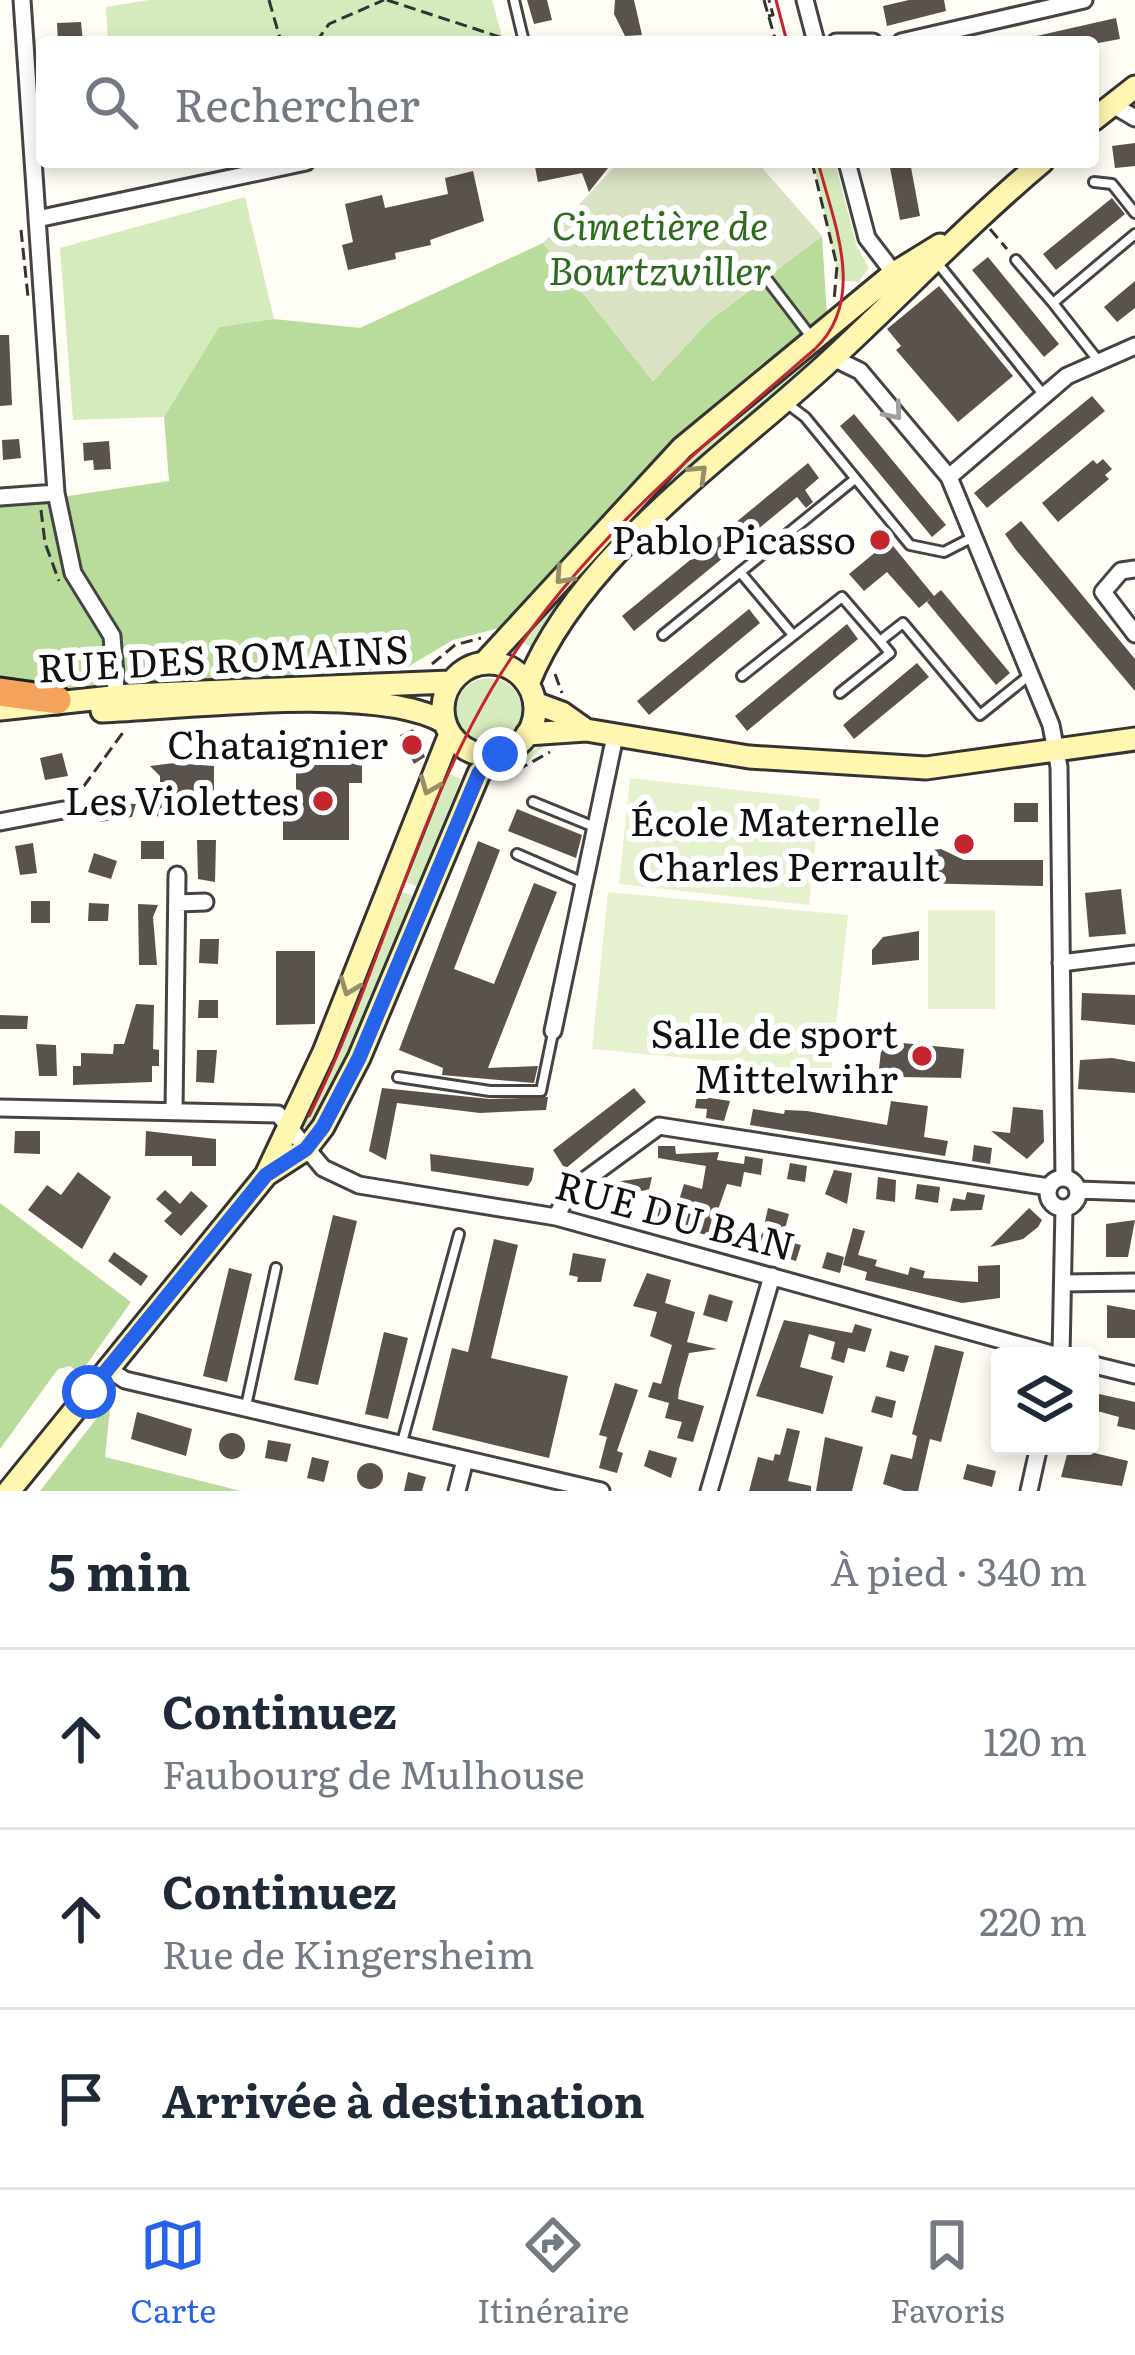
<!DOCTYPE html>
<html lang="fr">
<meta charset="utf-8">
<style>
:root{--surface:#fff;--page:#f6f6f7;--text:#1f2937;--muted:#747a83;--line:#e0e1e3;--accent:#2563eb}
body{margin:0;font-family:Literata,serif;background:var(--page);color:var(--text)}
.controls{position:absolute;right:36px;bottom:36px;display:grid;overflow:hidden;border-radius:12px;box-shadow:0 6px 18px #0003}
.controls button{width:108px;height:108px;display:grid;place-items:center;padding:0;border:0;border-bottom:3px solid var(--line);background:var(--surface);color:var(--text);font:60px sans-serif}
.stop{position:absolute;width:36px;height:36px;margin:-27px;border:9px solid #2563eb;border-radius:50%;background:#fff}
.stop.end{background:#2563eb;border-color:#fff;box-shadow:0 3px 12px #0008}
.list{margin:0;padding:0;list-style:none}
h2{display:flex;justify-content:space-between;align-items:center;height:156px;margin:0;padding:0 48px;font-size:51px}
h2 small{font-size:39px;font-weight:400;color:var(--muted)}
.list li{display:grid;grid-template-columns:78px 1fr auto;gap:36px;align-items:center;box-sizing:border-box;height:180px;padding:0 48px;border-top:3px solid var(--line)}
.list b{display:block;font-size:45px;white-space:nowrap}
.list p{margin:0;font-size:39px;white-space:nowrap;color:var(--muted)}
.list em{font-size:39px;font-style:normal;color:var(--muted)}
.icon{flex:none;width:66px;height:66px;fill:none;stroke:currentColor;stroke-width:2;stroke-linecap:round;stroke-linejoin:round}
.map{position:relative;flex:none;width:1135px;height:1491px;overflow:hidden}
.search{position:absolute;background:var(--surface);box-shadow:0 6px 18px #0003;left:36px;right:36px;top:36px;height:132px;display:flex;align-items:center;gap:30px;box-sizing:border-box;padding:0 42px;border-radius:12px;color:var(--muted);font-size:45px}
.sheet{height:696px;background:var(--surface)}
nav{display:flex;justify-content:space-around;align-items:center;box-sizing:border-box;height:168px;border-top:3px solid var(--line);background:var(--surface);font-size:33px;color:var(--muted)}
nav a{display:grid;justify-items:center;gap:6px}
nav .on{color:var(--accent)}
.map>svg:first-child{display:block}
</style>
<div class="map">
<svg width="1135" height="1491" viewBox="0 0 1135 1491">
<rect width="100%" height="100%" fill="#fffdf5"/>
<!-- green -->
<path fill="#d5ebbd" d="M149,0H492L502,36L475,42H108L106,7Z
M813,162H835L857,247L869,268L858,282L839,280Z
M245,197L274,319L219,327L164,417L73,420L60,248Z
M867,307L849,331L709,458L537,651L516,638L661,479Z
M456 711a33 33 0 1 1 66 0a33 33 0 1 1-66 0Z
M548,742L519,769L487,776Z
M449,774L461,779L417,887L404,881Z
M400,891L419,898L354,1054L309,1132L301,1124Z"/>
<!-- forest -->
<path fill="#b9dc9c" d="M822,236L827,317L666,448L503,627L453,640L406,668L64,688L0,680V506L169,481L164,417L219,327L274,319L360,328L543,243L653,381L709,321Z
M0,1203L131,1302L80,1374L70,1366L58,1369L0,1449Z
M111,1400L105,1457L241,1491H40Z"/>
<!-- cemetery -->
<path fill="#d9e3c4" d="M619,162H757L822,236L709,321L653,381L543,243Z"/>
<!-- pitch -->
<path fill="#e6f2cf" d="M630,778L820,799L809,905L619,884Z
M608,892L848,915L831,1072L592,1049Z
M928,910H995V1009H928Z"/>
<!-- building -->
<path fill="#5a524d" d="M527,0H547L552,20L534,24Z
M615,0H634L642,35L625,36L614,14Z
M909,0H944L946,11L887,26L883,6Z
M1116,18L1120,39L1093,44L1032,42V37Z
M81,22L83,42H58L57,23Z
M1135,143V166L1115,168L1112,146Z
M534,162H608V168L589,192L582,173L538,182Z
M889,162H910L920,216L900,220Z
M473,171L484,221L430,240L431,245L395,253L396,259L348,270L342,245L353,242L345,204L382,195L385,208L448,194L445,178Z
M1112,198L1125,214L1056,270L1043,254Z
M988,257L1059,344L1044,357L972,270Z
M1135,281V308L1117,322L1104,307Z
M939,286L1013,376L958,422L896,350L901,346L887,329Z
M0,335H9L12,405L0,406Z
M1092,396L1105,411L987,508L974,493Z
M854,414L946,525L932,537L840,426Z
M19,439L21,458L3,460L2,440Z
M109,441L111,469L94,470L93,460L84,461L83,443Z
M1103,459L1112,469L1105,475L1109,479L1058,522L1042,503L1093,460L1097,464Z
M808,463L819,478L805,490L813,502L806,508L797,497L634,631L622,616Z
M1021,521L1135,659V691L1016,550L1005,534Z
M889,541L934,596L941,590L1010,673L996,685L927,602L931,598L919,608L887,572L864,591L849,574Z
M749,609L760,623L649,715L637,701Z
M847,624L858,639L747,731L735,716Z
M917,663L929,677L854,739L843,725Z
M413,729L425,757L414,764L400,735Z
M62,753L68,776L45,780L40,758Z
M324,759L362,762V783H349V840H283V819H296V762Z
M174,763L214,766V790L203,798V814L142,817V804H160V776L150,766Z
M101,802L119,803L136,804L132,817L100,822Z
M1014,803H1038V822H1014Z
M517,809L582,835L576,858L508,831Z
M197,840H216L215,882L198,879Z
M141,841H164V859H141Z
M478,841L500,850L454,969L494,984L534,883L557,892L488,1068L538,1066L534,1083L442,1075L443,1068L399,1050Z
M33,843L37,873L20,875L15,846Z
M941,849L964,860H1043V886L913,883V852Z
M94,853L117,861L111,879L88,872Z
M1121,889L1126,934L1089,937L1085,893Z
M31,901H50V923H31Z
M89,903L109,904L108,921H88Z
M138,904L158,905L153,917L157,965H139Z
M919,931V960L872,965V950L883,937Z
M200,939H219L218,964L199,963Z
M276,951H315V1024L276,1025Z
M1082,993L1135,995V1025L1081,1020Z
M199,1000H218V1018H198Z
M136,1004L154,1005L153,1049L159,1050V1066H152V1082L73,1085V1066H81V1053L113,1054L114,1044H124Z
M0,1015L28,1016L27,1029H0Z
M882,1041L964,1049L961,1078L899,1077L900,1072L879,1069Z
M36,1044L56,1045L57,1076H39Z
M197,1050H217L214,1083L196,1082Z
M1112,1058L1135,1062V1093L1078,1089L1080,1060Z
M382,1088L490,1099L548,1097L546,1110L521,1111L480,1113L397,1103L386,1160L369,1151Z
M634,1088L646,1102L565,1169L553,1150Z
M697,1096L730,1101L724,1121L706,1118L707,1109L695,1108Z
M891,1101L928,1106L924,1137L948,1141L945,1156L750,1125L753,1109L784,1114L785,1110L807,1111L887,1125Z
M1013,1107L1043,1110L1044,1142L1027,1159L991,1131L1010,1133Z
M15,1131H40V1154L14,1153Z
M146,1131L216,1139V1166H192V1156H145Z
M974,1145L992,1148L990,1164L972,1161Z
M658,1146H675L676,1154L719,1152L717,1160L744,1164L745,1156L763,1159L761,1175L744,1172L741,1187L727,1184L714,1221L762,1235L768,1208L789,1214L782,1240L801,1245L796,1261L644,1217L649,1202L676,1210L684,1184L702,1189L706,1166L658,1158Z
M430,1154L534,1168L532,1180L528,1186L431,1171Z
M790,1163L807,1166L805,1182L787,1179Z
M834,1170L852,1173L847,1204L825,1194Z
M78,1172L111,1197L82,1249L28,1210L47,1185L61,1195Z
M652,1177L649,1190L623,1193L625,1210L609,1211L606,1183Z
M878,1177L896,1180L895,1202L876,1199Z
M917,1184L940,1187L938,1203L915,1199Z
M165,1190L180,1204L191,1191L208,1206L181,1236L164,1221L172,1213L156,1199Z
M967,1192L985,1195L982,1210L950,1211L953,1198L965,1200Z
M1029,1208L1042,1220L1038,1227L1023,1239L990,1247Z
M333,1215L357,1221L318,1385L294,1380Z
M1135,1220L1128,1257H1106V1224Z
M853,1228L865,1231L858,1255L877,1260L875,1266L908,1275L910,1267L925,1271L923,1278L978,1282V1266L1000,1265V1298L962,1303L865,1280L867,1272L843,1265Z
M494,1239L518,1245L491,1358L568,1376L549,1458L432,1430L452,1348L468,1352Z
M114,1252L148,1276L141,1286L108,1261Z
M827,1252L844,1257L840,1273L822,1268Z
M573,1253L606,1259L601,1282H577L578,1277L569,1275Z
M229,1268L252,1274L227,1382L203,1376Z
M647,1273L671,1280L665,1303L695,1312L687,1342L717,1349L689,1353L679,1389L678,1399L704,1406L693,1442L677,1438L682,1422L665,1418L669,1403L648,1397L653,1382L661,1384L672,1345L650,1336L657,1312L633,1306Z
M709,1294L733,1301L727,1322L703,1315Z
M1107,1305L1135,1310V1338H1107Z
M784,1320L852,1333L855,1324L872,1329L865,1352L848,1348L844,1363L831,1359L835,1342L809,1334L800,1367L833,1376L823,1414L756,1396Z
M384,1332L408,1338L388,1419L365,1414Z
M935,1345L964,1352L941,1442L930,1439L918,1491H904L883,1484L891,1454L912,1459L917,1436L912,1434Z
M890,1351L909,1356L904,1372L886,1367Z
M615,1383L638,1390L617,1451L623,1453L617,1473L599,1468L607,1437L599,1435Z
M1090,1392L1135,1402V1430L1117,1426L1119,1417L1090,1409Z
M876,1396L896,1401L892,1418L871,1412Z
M137,1412L192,1429L186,1456L131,1439Z
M787,1428L800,1431L788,1481L811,1486V1491H749L758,1457L773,1461L775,1454L780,1455Z
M219 1446a13 13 0 1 1 26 0a13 13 0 1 1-26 0Z
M825,1437L863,1447L852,1491H816Z
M268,1440L291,1444L287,1462L265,1458Z
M1069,1447L1128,1461L1122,1486L1061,1477Z
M649,1450L677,1458L671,1478L644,1466Z
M312,1457L329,1461L324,1482L307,1478Z
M357 1476a13 13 0 1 1 26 0a13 13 0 1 1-26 0Z
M967,1464L996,1471L992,1487L963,1479Z
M408,1472L426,1477L422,1491H404Z"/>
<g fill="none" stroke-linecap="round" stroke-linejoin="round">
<defs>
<path id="lane" d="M514,0L524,42
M1094,182L1112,184L1135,213
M1016,260L1053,303
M939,265L1043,394
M766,278L812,338
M1097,359L1053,303L1135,234
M785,402L805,417L910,545L944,552L975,536
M740,572L793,635
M663,635L855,479
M742,676L842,597L880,641L903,623L980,715L1031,674
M840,693L890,653L880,641
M533,802L597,828
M517,854L584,883
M398,1077L490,1091H541L553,1033
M246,1406L276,1268
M402,1442L459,1234"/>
<path id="street" d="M22,0L56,493L73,573L112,636L117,702
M805,0L816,42
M836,42H873
M901,42L1084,0
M1113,105L1135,118
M847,162L867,238L900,281
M37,219L306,162
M833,358L860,371L949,477L1051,725L1059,767L1064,1178
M949,477L1067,376L1135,346
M0,497L56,493
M1135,569L1121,571L1103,592L1135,634
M0,822L63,810
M177,903L205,902
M1061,963L1135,954
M553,1031L615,736
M0,1108L278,1114L323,1168L359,1185L556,1217L1059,1356
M174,1111L177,875
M1048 1193a15 15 0 1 1 30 0a15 15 0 1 1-30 0Z
M1078,1190L1135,1192
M556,1217L569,1192L659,1126L1049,1187
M1064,1283L1135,1282
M1061,1356L1064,1208
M1090,1364L1135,1375
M108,1369L125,1380L601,1491
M457,1491L465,1460
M709,1491L772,1276
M1029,1491L1039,1446"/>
<path id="secondary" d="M1093,120L1135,87
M485,662L682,448L893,274L940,245
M443 709a46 46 0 1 1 92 0a46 46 0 1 1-92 0Z
M528,684C579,554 735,450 834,357C904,292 968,224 1042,162
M535,703L562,713L586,730
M0,709L130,695L450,682
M102,711C186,708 376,683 444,722
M527,734L586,730L749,757L926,768L1135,739
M266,1175L324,1052L450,734
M9,1491L266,1175L306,1149L323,1127L359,1058L479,773L500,754"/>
<path id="highway" d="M0,692L57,700"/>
</defs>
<!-- lane casing -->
<use href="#lane" stroke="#444" stroke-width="14"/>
<!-- street casing -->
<use href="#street" stroke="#444" stroke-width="21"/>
<!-- secondary casing -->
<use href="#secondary" stroke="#333" stroke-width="27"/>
<!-- highway casing -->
<use href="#highway" stroke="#222" stroke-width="33"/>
<!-- path -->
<path stroke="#333" stroke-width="3" stroke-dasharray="12 6" stroke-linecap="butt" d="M269,0L281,42
M387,0L512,41
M764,0L776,42
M768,16L773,15L769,0
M316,42L329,24L384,0
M812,162L837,266L834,301
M990,229L1007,249
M21,230L28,297
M41,510L45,543L59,581
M432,664L455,645L481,638
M555,674L562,693
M501,779L550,752
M73,801L124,731"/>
<!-- lane -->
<use href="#lane" stroke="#fff" stroke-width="8"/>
<!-- street -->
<use href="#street" stroke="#fff" stroke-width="15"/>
<!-- secondary -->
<use href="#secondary" stroke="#fff6b0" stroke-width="21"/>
<!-- highway -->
<use href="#highway" stroke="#f5a25d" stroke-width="27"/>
<!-- tram -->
<path stroke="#c4262e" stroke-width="3" d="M776,0L787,42
M309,1116C378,979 413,823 491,690C571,554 698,450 815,349C868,299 833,221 818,162"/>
</g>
<!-- one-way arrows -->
<defs><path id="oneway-chevron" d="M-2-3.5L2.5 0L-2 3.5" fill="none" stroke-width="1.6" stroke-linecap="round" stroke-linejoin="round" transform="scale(3)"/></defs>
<use stroke="#a0a0a0" href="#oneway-chevron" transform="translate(894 412) rotate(50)"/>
<g stroke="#948f68">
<use href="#oneway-chevron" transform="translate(699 473) rotate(-44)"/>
<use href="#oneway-chevron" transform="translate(563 576) rotate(132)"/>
<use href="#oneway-chevron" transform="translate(429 786) rotate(112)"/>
<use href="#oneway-chevron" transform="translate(349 987) rotate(111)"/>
</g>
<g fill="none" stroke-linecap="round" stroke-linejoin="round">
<!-- route -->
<path stroke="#2563eb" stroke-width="15" d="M89,1392L266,1175L306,1149L323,1127L359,1058L479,773L500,754"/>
</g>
<!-- markers -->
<g fill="#c4262e" stroke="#fff" stroke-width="4.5">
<circle cx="880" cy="540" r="12"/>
<circle cx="412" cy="745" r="12"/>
<circle cx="323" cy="801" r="12"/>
<circle cx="964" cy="844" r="12"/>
<circle cx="922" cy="1056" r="12"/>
</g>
<g text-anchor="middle" stroke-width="12" stroke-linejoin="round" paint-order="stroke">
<!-- park labels -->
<g font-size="39" font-style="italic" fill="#2f6b1f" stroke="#fff">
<text x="660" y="240">Cimetière de<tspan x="660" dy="45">Bourtzwiller</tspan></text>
</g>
<!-- poi labels -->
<g font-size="39" fill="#111" stroke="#fff" text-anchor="end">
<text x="856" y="554">Pablo Picasso</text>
<text x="388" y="759">Chataignier</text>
<text x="299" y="815">Les Violettes</text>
<text x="940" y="836">École Maternelle<tspan x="940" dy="45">Charles Perrault</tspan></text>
<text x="898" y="1048">Salle de sport<tspan x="898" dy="45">Mittelwihr</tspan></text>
</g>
<!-- street labels -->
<g font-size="39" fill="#111" stroke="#fff">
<text transform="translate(223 659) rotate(-3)" y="14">RUE DES ROMAINS</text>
<text transform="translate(675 1216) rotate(15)" y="14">RUE DU BAN</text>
</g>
</g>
</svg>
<div class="controls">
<button><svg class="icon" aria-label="layers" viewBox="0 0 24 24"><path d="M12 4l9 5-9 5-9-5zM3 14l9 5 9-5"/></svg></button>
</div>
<div class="stop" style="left:89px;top:1392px"></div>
<div class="stop end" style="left:500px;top:754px"></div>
<div class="search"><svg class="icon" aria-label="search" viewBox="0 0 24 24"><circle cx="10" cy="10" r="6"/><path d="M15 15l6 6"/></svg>Rechercher</div>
</div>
<section class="sheet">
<h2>5 min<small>À pied · 340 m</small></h2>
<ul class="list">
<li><svg class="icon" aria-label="ahead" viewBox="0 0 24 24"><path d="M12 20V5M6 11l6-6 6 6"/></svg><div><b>Continuez</b><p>Faubourg de Mulhouse</p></div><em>120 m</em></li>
<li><svg class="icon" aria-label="ahead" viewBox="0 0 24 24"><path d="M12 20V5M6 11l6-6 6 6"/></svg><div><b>Continuez</b><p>Rue de Kingersheim</p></div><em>220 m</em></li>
<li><svg class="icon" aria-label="arrive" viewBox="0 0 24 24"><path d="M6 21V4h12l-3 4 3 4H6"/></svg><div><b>Arrivée à destination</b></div></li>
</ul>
</section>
<nav>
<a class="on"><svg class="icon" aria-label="map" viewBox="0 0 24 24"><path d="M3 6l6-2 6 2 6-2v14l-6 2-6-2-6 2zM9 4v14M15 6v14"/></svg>Carte</a>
<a><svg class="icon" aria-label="directions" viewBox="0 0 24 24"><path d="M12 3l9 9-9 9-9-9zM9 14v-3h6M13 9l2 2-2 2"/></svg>Itinéraire</a>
<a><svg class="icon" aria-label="saved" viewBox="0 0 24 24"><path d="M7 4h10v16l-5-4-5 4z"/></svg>Favoris</a>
</nav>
